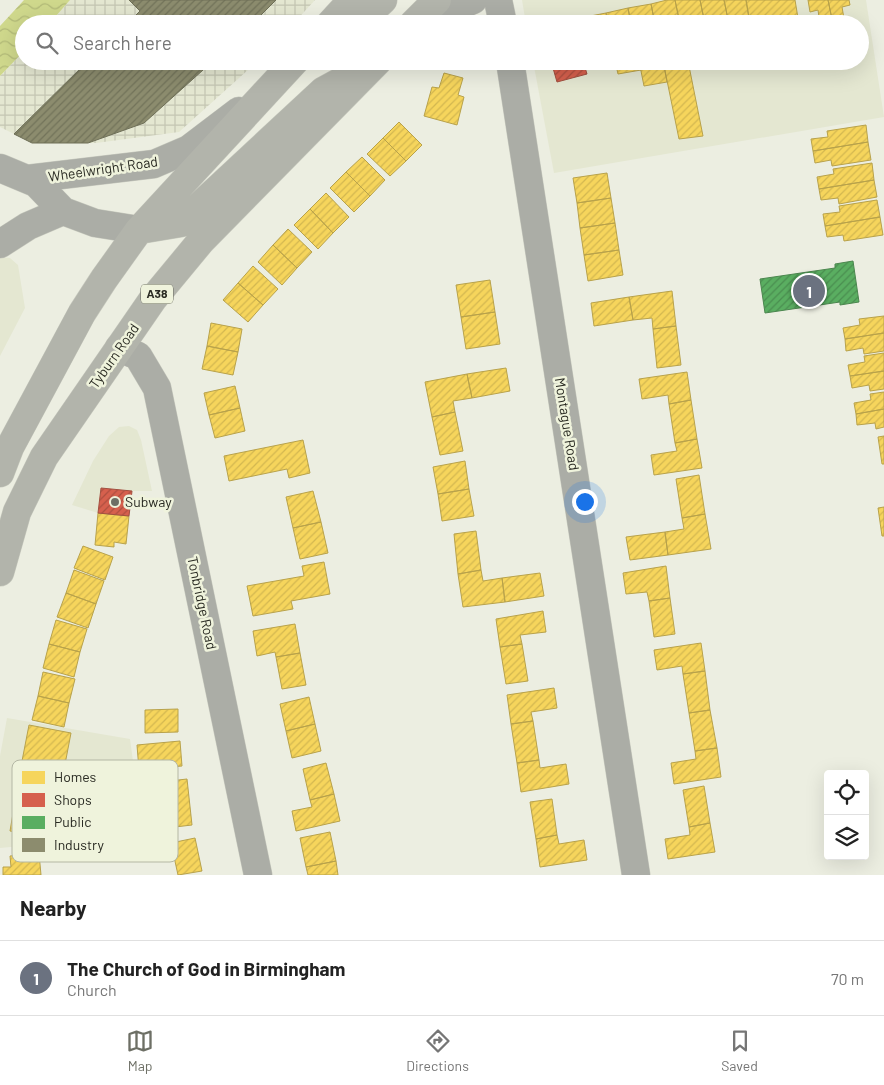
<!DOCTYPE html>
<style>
:root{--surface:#fff;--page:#f2f2f2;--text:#222;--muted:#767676;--line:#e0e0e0;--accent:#6d6f65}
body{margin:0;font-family:Barlow,sans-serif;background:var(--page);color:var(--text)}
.controls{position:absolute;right:15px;bottom:15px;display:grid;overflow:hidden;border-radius:5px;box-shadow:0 5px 20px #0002}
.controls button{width:45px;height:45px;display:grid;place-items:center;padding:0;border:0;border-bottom:1px solid var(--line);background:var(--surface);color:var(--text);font:25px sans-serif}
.you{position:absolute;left:584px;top:501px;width:18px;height:18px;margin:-12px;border:4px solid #fff;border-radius:50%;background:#1a73e8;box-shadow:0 0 0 8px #1a73e833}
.badge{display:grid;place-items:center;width:32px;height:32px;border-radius:50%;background:var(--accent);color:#fff;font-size:16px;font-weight:700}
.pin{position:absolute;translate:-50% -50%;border:2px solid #fff;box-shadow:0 1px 5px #0006}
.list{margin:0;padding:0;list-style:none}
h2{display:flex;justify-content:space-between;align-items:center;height:65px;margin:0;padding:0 20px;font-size:21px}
h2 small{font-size:16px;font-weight:400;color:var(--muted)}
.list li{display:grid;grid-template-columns:32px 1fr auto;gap:15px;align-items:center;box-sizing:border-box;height:75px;padding:0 20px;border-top:1px solid var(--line)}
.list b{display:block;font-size:19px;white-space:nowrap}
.list p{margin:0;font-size:16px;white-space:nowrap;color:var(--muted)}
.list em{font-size:16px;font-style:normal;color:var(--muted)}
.icon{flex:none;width:28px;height:28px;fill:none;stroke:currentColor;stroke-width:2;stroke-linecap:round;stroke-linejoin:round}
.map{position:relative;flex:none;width:884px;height:875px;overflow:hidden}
.search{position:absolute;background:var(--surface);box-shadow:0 5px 20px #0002;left:15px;right:15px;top:15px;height:55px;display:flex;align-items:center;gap:12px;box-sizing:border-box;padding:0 18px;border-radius:28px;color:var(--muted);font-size:19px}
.sheet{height:140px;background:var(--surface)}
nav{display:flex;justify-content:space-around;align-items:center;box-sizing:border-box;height:70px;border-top:1px solid var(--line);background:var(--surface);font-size:14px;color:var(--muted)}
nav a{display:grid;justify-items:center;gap:2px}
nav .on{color:var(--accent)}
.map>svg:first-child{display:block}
</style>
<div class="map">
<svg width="884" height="875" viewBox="0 0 884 875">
<defs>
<pattern id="industrial-grid" width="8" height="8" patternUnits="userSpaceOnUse" patternTransform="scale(1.25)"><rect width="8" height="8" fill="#e4e7d1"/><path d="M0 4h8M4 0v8" fill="none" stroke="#c4c6b3"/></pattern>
<pattern id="water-waves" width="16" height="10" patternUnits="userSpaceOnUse" patternTransform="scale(1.25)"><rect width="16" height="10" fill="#cfd88c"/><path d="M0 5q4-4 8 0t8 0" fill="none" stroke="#b2ba78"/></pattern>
<pattern id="homes-hatch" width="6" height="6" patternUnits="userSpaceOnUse" patternTransform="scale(1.25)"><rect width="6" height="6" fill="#f6d55c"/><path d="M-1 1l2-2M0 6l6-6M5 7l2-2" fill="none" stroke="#d3b750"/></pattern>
<pattern id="shops-hatch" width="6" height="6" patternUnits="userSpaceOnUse" patternTransform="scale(1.25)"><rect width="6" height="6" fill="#d6604d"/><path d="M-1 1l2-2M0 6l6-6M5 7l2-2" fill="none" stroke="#ae4f40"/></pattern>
<pattern id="public-hatch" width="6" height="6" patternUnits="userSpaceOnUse" patternTransform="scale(1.25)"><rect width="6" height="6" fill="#5aae61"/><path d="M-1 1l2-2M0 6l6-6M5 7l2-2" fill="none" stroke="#4a8e50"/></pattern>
<pattern id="industry-hatch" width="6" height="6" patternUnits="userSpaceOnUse" patternTransform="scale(1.25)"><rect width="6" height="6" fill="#8c8c6e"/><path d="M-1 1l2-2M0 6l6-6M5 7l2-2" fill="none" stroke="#72735a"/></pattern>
</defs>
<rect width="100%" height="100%" fill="#eceee1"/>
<!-- built -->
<path fill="#e4e7d1" d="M522,0H866L884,117L554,173L533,61H860V24H526Z
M0,257L10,258L18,265L25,308L0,356Z
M129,426L137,430L141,440L152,491H132L129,516L98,513L72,505L93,461L109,436L119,427Z
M7,718L130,739L135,776L122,778L126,836L0,848V756Z"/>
<!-- industrial -->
<path fill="url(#industrial-grid)" d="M70,0H315L293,24H49Z
M24,51V61H258L179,132L96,143H32L0,127V76Z"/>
<!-- water -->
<path fill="url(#water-waves)" d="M24,0H70L49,24H24V51L0,76V26Z"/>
<!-- homes -->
<path fill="url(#homes-hatch)" stroke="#b8a24b" d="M667,0H675L680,24H655L651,4Z
M675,0H700L705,24H680Z
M700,0H724L728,20L723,21V24H705Z
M724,0H746L750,24H729Z
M746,0H795L799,24H750Z
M808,0H828L833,24H820L818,10L810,12Z
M828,0H849L850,5L842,7L845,24H833Z
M651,4L655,24H631L628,8Z
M628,8L631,24H608L606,13Z
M606,13L608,24H581L580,18Z
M615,61H639L641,70L618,74Z
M639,61H663L667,82L644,86Z
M663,61H688L703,136L679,139Z
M444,73L463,78L458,95L464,97L457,125L424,116L432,87L439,88Z
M399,122L422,145L406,161L383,138Z
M866,125L868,142L813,151L811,139L828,137L827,131Z
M383,138L406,161L390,176L367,154Z
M868,142L871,160L832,166L831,160L815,163L813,151Z
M362,157L385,180L370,196L346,172Z
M872,163L874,180L819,189L817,177L834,174L833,169Z
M346,172L370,196L354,212L330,188Z
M607,173L611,198L577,203L573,178Z
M874,180L877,197L839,204L838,198L821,200L819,189Z
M326,193L349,217L333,233L310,209Z
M611,198L615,223L580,228L577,203Z
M877,200L880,217L825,226L823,214L840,212L839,206Z
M310,209L333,233L318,249L294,225Z
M880,217L883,235L844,241L843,235L827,237L825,226Z
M615,223L619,250L584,255L580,228Z
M288,229L312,252L297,268L273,245Z
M273,245L297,268L282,285L258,262Z
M619,250L623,275L588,281L584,255Z
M253,266L278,289L263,305L238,283Z
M490,280L495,312L461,317L456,285Z
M238,283L263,305L248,322L223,300Z
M672,291L676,326L653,329L652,318L633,320L629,297Z
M629,297L633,320L594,326L591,303Z
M495,312L500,344L466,349L461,317Z
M884,316V333L845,339L843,328L860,325L859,319Z
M211,323L242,329L238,352L207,346Z
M676,326L681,365L657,368L653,329Z
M884,333V351L864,354L863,348L846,351L845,339Z
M207,346L238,352L233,375L202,369Z
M884,353V371L850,376L848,365L865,362L864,356Z
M506,368L510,391L472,398L467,374Z
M884,371V389L870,391L869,385L852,388L850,376Z
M687,372L691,400L669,404L668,395L642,399L639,379Z
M467,374L472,398L453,401L455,412L432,417L425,382Z
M235,386L240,408L209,415L204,393Z
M884,392V409L856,414L854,403L871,400L870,394Z
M691,400L697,439L675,443L669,404Z
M240,408L245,431L215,438L209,415Z
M884,409V427L876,429L875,423L857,425L856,414Z
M455,412L463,451L440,455L432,417Z
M884,436V464H882L878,437Z
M697,439L702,468L654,475L651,455L677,451L675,443Z
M303,440L310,473L289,478L287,469L229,481L224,456Z
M465,461L469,489L438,494L433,467Z
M699,475L705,514L682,518L676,479Z
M469,489L474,516L442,521L438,494Z
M313,491L321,522L293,528L286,497Z
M884,507V536H882L878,508Z
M98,513L129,516L126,544L114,542V547L95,545Z
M705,514L711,549L668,555L665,532L684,529L682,518Z
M321,522L328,553L300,559L293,528Z
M476,531L481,570L458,574L454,534Z
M665,532L668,555L630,560L626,537Z
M83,546L113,557L105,580L74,568Z
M324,562L330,594L291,601L293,609L253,616L247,586L304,576L302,566Z
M666,566L670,598L649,601L647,592L626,594L623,573Z
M74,570L104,581L96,604L66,593Z
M481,570L483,581L502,578L505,602L463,607L458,574Z
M540,573L544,596L505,602L502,578Z
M66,593L96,604L88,628L57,617Z
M670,598L675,634L654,637L649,601Z
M543,611L546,632L520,635L522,644L500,647L496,619Z
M56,620L87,629L80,652L49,644Z
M295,624L300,653L276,657L275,652L257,656L253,631Z
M701,643L705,671L683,674L682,666L657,670L654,650Z
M49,644L80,652L74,677L43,668Z
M522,644L528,681L506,684L500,647Z
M300,653L306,685L282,689L276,657Z
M705,671L710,710L689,713L683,674Z
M43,672L75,679L69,703L38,696Z
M554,688L557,708L531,712L533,721L511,724L507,695Z
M38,696L69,703L64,727L32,720Z
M309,697L315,724L286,731L280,704Z
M178,709V732L145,733V710Z
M710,710L717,748L695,751L689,713Z
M533,721L539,760L517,763L511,724Z
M315,724L321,751L292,758L286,731Z
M29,725L71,733L62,780L38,775L40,764L22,761Z
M180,741L182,766L139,770L137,745Z
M717,748L721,777L674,784L671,763L696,759L695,751Z
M539,760L540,768L566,764L569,784L521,792L517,763Z
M326,763L334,794L310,800L303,769Z
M187,779L192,825L149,830L144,784Z
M704,786L710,823L689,827L683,790Z
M17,790L55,796L51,816L73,820L70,841L10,831Z
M334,794L340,821L296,831L292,811L312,807L310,800Z
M552,799L557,835L536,839L530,802Z
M710,823L715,852L668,859L665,839L690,835L689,827Z
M330,832L336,861L306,867L300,838Z
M557,835L559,844L584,840L587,860L540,867L536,839Z
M195,838L202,871L178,875L171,843Z
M39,853L41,875H3V867H11L10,856Z
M336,861L338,875H308L306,867Z"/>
<!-- shops -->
<path fill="url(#shops-hatch)" stroke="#a25040" d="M551,61H583L587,74L557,82Z
M101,488L132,491L129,516L98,513Z"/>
<!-- public -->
<path fill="url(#public-hatch)" stroke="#4b864e" d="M853,261L859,302L840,305V302L765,313L760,279L835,268V264Z"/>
<!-- industry -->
<path fill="url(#industry-hatch)" stroke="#6e6f57" d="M129,0H276L252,24H127L140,11Z
M88,61H213L144,123L88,143H32L14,134Z"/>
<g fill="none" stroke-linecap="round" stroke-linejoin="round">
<defs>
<path id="minor" d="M498,0L503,24
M416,24L473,0
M510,61L636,875
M0,168L36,183L63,211L95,223L139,230
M27,179L154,164L189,149L239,111
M0,244L28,226L63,211
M119,348L138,356L157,388L258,875"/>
<path id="highway" d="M330,24L352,0
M357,24L383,0
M413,24L437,0
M139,230L181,223L323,91L345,79
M0,473L10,447L82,313L104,279L139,230L295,61
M0,572L17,512L44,457L153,299L201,241L378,61"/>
</defs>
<!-- minor casing -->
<use href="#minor" stroke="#c8cabf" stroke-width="29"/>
<!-- highway casing -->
<use href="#highway" stroke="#c8cabf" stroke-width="29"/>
<!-- minor -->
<use href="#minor" stroke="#abada6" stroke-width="28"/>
<!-- highway -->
<use href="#highway" stroke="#b2b4ab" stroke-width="28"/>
</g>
<!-- markers -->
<circle fill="#6d6f65" stroke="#eff3dc" stroke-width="2" cx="115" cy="502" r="5"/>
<g text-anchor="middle" stroke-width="5" stroke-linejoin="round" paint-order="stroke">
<!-- shield labels -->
<rect fill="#eff3dc" stroke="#64665a" stroke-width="1" x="141" y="284.5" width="32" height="19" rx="4"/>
<g font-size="12" font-weight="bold" fill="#292a22">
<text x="157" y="298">A38</text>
</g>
<!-- street labels -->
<g font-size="14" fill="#292a22" stroke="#eff3dc">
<text transform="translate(103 169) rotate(-8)" y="5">Wheelwright Road</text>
<text transform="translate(114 356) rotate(-55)" y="5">Tyburn Road</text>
<text transform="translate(567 424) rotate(81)" y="5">Montague Road</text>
<text transform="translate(202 603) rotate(78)" y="5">Tonbridge Road</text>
</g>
<!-- poi labels -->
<g font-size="14" fill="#292a22" stroke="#eff3dc" text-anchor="start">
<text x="125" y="507">Subway</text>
</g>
</g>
<!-- legend -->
<rect x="12" y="760" width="166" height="102" rx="8" fill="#eff3dc" stroke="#b4b7a4" stroke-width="1"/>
<rect x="22" y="771" width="23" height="13" fill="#f6d55c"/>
<rect x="22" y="793" width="23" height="14" fill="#d6604d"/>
<rect x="22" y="816" width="23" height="13" fill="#5aae61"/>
<rect x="22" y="838" width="23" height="14" fill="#8c8c6e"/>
<g font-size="14" fill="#292a22">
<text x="54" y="782">Homes</text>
<text x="54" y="805">Shops</text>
<text x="54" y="827">Public</text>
<text x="54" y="850">Industry</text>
</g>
</svg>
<div class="controls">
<button><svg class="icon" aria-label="locate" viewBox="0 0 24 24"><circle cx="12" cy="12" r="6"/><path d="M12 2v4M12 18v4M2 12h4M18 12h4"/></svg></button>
<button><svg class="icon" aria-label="layers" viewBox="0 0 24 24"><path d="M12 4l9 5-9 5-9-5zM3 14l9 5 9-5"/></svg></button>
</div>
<div class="you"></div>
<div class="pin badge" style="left:809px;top:291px;background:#6b7280">1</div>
<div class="search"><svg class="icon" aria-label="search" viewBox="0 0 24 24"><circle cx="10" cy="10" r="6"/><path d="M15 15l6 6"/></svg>Search here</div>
</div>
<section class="sheet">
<h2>Nearby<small></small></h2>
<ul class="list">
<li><span class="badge" style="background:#6b7280">1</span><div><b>The Church of God in Birmingham</b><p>Church</p></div><em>70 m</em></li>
</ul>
</section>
<nav>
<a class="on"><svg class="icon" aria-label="map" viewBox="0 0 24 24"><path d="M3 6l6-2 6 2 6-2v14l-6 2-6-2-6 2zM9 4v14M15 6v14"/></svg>Map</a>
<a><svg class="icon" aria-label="directions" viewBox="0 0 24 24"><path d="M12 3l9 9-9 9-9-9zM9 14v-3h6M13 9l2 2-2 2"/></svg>Directions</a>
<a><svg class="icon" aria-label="saved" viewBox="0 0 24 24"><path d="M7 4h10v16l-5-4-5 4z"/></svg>Saved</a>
</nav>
